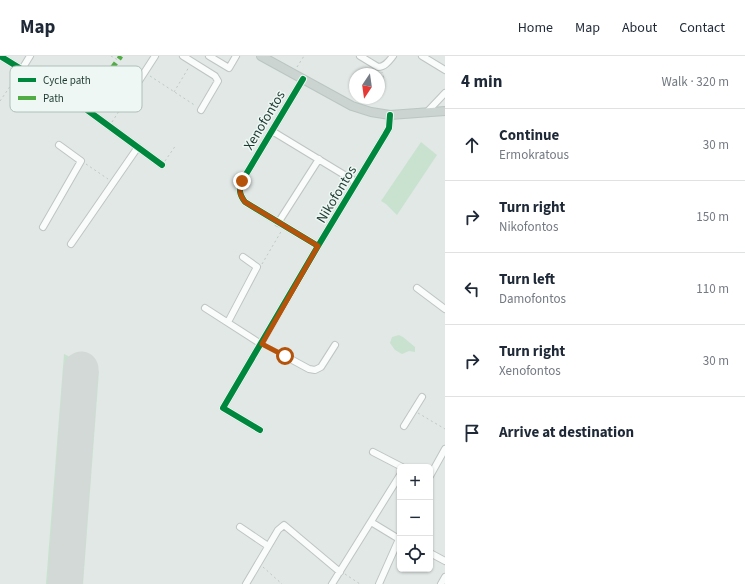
<!DOCTYPE html>
<meta charset="utf-8">
<style>
:root{--surface:#fff;--page:#f6f6f7;--text:#1f2937;--muted:#747a83;--line:#e0e1e3}
body{margin:0;font-family:"Source Sans 3",sans-serif;background:var(--page);color:var(--text)}
.controls{position:absolute;right:12px;bottom:12px;display:grid;overflow:hidden;border-radius:6px;box-shadow:0 1px 3px #0004}
.controls button{width:36px;height:36px;display:grid;place-items:center;padding:0;border:0;border-bottom:1px solid var(--line);background:var(--surface);color:var(--text);font:20px sans-serif}
.compass{position:absolute;left:349px;top:12px;width:36px;height:36px;border-radius:50%;background:var(--surface);box-shadow:0 1px 3px #0004;rotate:193deg}
.stop{position:absolute;width:12px;height:12px;margin:-9px;border:3px solid #b45309;border-radius:50%;background:#fff}
.stop.end{background:#b45309;border-color:#fff;box-shadow:0 1px 4px #0008}
.list{margin:0;padding:0;list-style:none}
h2{display:flex;justify-content:space-between;align-items:center;height:52px;margin:0;padding:0 16px;font-size:17px}
h2 small{font-size:13px;font-weight:400;color:var(--muted)}
.list li{display:grid;grid-template-columns:26px 1fr auto;gap:12px;align-items:center;box-sizing:border-box;height:72px;padding:0 16px;border-top:1px solid var(--line)}
.list b{display:block;font-size:15px;white-space:nowrap}
.list p{margin:0;font-size:13px;white-space:nowrap;color:var(--muted)}
.list em{font-size:13px;font-style:normal;color:var(--muted)}
.icon{flex:none;width:22px;height:22px;fill:none;stroke:currentColor;stroke-width:2;stroke-linecap:round;stroke-linejoin:round}
.map{position:relative;flex:none;width:445px;height:528px;overflow:hidden}
header{display:flex;align-items:center;gap:24px;box-sizing:border-box;height:56px;padding:0 20px;background:var(--surface);border-bottom:1px solid var(--line)}
header strong{font-size:19px}
nav{display:flex;gap:22px;margin-inline-start:auto;font-size:14px}
main{display:flex}
aside{flex:1;background:var(--surface)}
.map>svg:first-child{display:block}
</style>
<header>
<strong>Map</strong>
<nav><a>Home</a><a>Map</a><a>About</a><a>Contact</a></nav>
</header>
<main>
<div class="map">
<svg width="445" height="528" viewBox="0 0 445 528">
<rect width="100%" height="100%" fill="#e1e8e5"/>
<!-- green -->
<path fill="#c9e2d0" d="M421,86L437,99L397,159L386,148L381,145Z
M399,279L403,281L415,291V296L409,295L402,298L395,294L390,287L392,281Z
M64,298L99,315L83,528H73L90,313L72,304L55,528H46Z"/>
<g fill="none" stroke-linecap="round" stroke-linejoin="round">
<!-- runway -->
<path stroke="#d3d9d6" stroke-width="35" d="M65,528L81,313"/>
<defs>
<path id="minor" d="M0,0L83,51L162,109
M183,0L215,20L218,25L201,54
M209,0L229,12L236,0
M360,0L378,11C385,11 389,5 393,0
M422,0L445,14
M22,13L30,0
M303,23L242,125C239,134 239,138 245,146L318,190
M124,48L155,0
M427,56L445,37
M272,75L356,126
M278,167L319,103
M43,171L81,105L59,89
M71,188L138,91
M417,232L445,253
M205,252L261,288
M228,266L257,211L243,201
M285,300L309,313L315,314L321,311L335,289
M404,370L422,341
M260,374L223,352L318,190L385,79L389,72L390,59
M373,396L402,411
M430,420L445,393
M371,466L399,483L379,528
M240,471L268,490
M432,498L445,505
M246,528L278,474L284,469L340,516
M332,528L400,419
M441,528L445,521"/>
<path id="major" d="M261,0L352,50L371,56L390,59L445,55"/>
</defs>
<!-- minor casing -->
<use href="#minor" stroke="#bec5c2" stroke-width="8"/>
<!-- major casing -->
<use href="#major" stroke="#bbc5c1" stroke-width="10"/>
<!-- path -->
<path stroke="#bfc8c6" stroke-width="1" stroke-dasharray="2 3" stroke-linecap="butt" d="M111,0L118,4
M297,11L304,0
M150,20L196,50
M379,30L384,22L382,16
M174,36L189,11
M0,45L18,19
M368,48L372,42
M112,66L121,52
M165,105L176,89
M86,108L108,123
M262,208L282,174
M266,290L280,298
M418,357L445,373
M263,511L282,528
M345,518L360,528"/>
<!-- minor -->
<use href="#minor" stroke="#fafcfb" stroke-width="6"/>
<!-- major -->
<use href="#major" stroke="#ccd4d2" stroke-width="8"/>
<!-- quiet -->
<path stroke="#52ac45" stroke-width="5" stroke-dasharray="10 5" stroke-linecap="butt" d="M83,51L121,0"/>
<defs>
<path id="cycleway" d="M0,0L83,51L162,109
M303,23L242,125C239,134 239,138 245,146L318,190
M260,374L223,352L318,190L385,79L389,72L390,59"/>
</defs>
<!-- cycleway casing -->
<use href="#cycleway" stroke="#eef7f3" stroke-width="8"/>
<!-- cycleway -->
<use href="#cycleway" stroke="#00873e" stroke-width="6"/>
</g>
<g fill="none" stroke-linecap="round" stroke-linejoin="round">
<!-- route -->
<path stroke="#b45309" stroke-width="5" d="M242,125C239,134 239,138 245,146L318,190L262,288L285,300"/>
</g>
<g text-anchor="middle" stroke-width="3" stroke-linejoin="round" paint-order="stroke">
<!-- street labels -->
<g font-size="14" fill="#1e3b33" stroke="#eef7f3">
<text transform="translate(264 64) rotate(-59)" y="5">Xenofontos</text>
<text transform="translate(336 138) rotate(-59)" y="5">Nikofontos</text>
</g>
</g>
<!-- legend -->
<rect x="10" y="10" width="132" height="46" rx="6" fill="#eef7f3" stroke="#b0bfb9" stroke-width="1"/>
<rect x="18" y="22" width="18" height="4" fill="#00873e"/>
<rect x="18" y="40" width="18" height="4" fill="#52ac45"/>
<g font-size="11" fill="#1e3b33">
<text x="43" y="28">Cycle path</text>
<text x="43" y="46">Path</text>
</g>
</svg>
<div class="controls">
<button>+</button>
<button>−</button>
<button><svg class="icon" aria-label="locate" viewBox="0 0 24 24"><circle cx="12" cy="12" r="6"/><path d="M12 2v4M12 18v4M2 12h4M18 12h4"/></svg></button>
</div>
<svg class="compass" viewBox="-18 -18 36 36"><path d="M0-13l5 13h-10z" fill="#e53935"/><path d="M0 13l5-13h-10z" fill="#747a83"/></svg>
<div class="stop" style="left:285px;top:300px"></div>
<div class="stop end" style="left:242px;top:125px"></div>
</div>
<aside>
<h2>4 min<small>Walk · 320 m</small></h2>
<ul class="list">
<li><svg class="icon" aria-label="ahead" viewBox="0 0 24 24"><path d="M12 20V5M6 11l6-6 6 6"/></svg><div><b>Continue</b><p>Ermokratous</p></div><em>30 m</em></li>
<li><svg class="icon" aria-label="right" viewBox="0 0 24 24"><path d="M7 20v-9h11M14 6l5 5-5 5"/></svg><div><b>Turn right</b><p>Nikofontos</p></div><em>150 m</em></li>
<li><svg class="icon" aria-label="left" viewBox="0 0 24 24"><path d="M17 20v-9H6M10 6l-5 5 5 5"/></svg><div><b>Turn left</b><p>Damofontos</p></div><em>110 m</em></li>
<li><svg class="icon" aria-label="right" viewBox="0 0 24 24"><path d="M7 20v-9h11M14 6l5 5-5 5"/></svg><div><b>Turn right</b><p>Xenofontos</p></div><em>30 m</em></li>
<li><svg class="icon" aria-label="arrive" viewBox="0 0 24 24"><path d="M6 21V4h12l-3 4 3 4H6"/></svg><div><b>Arrive at destination</b></div></li>
</ul>
</aside>
</main>
